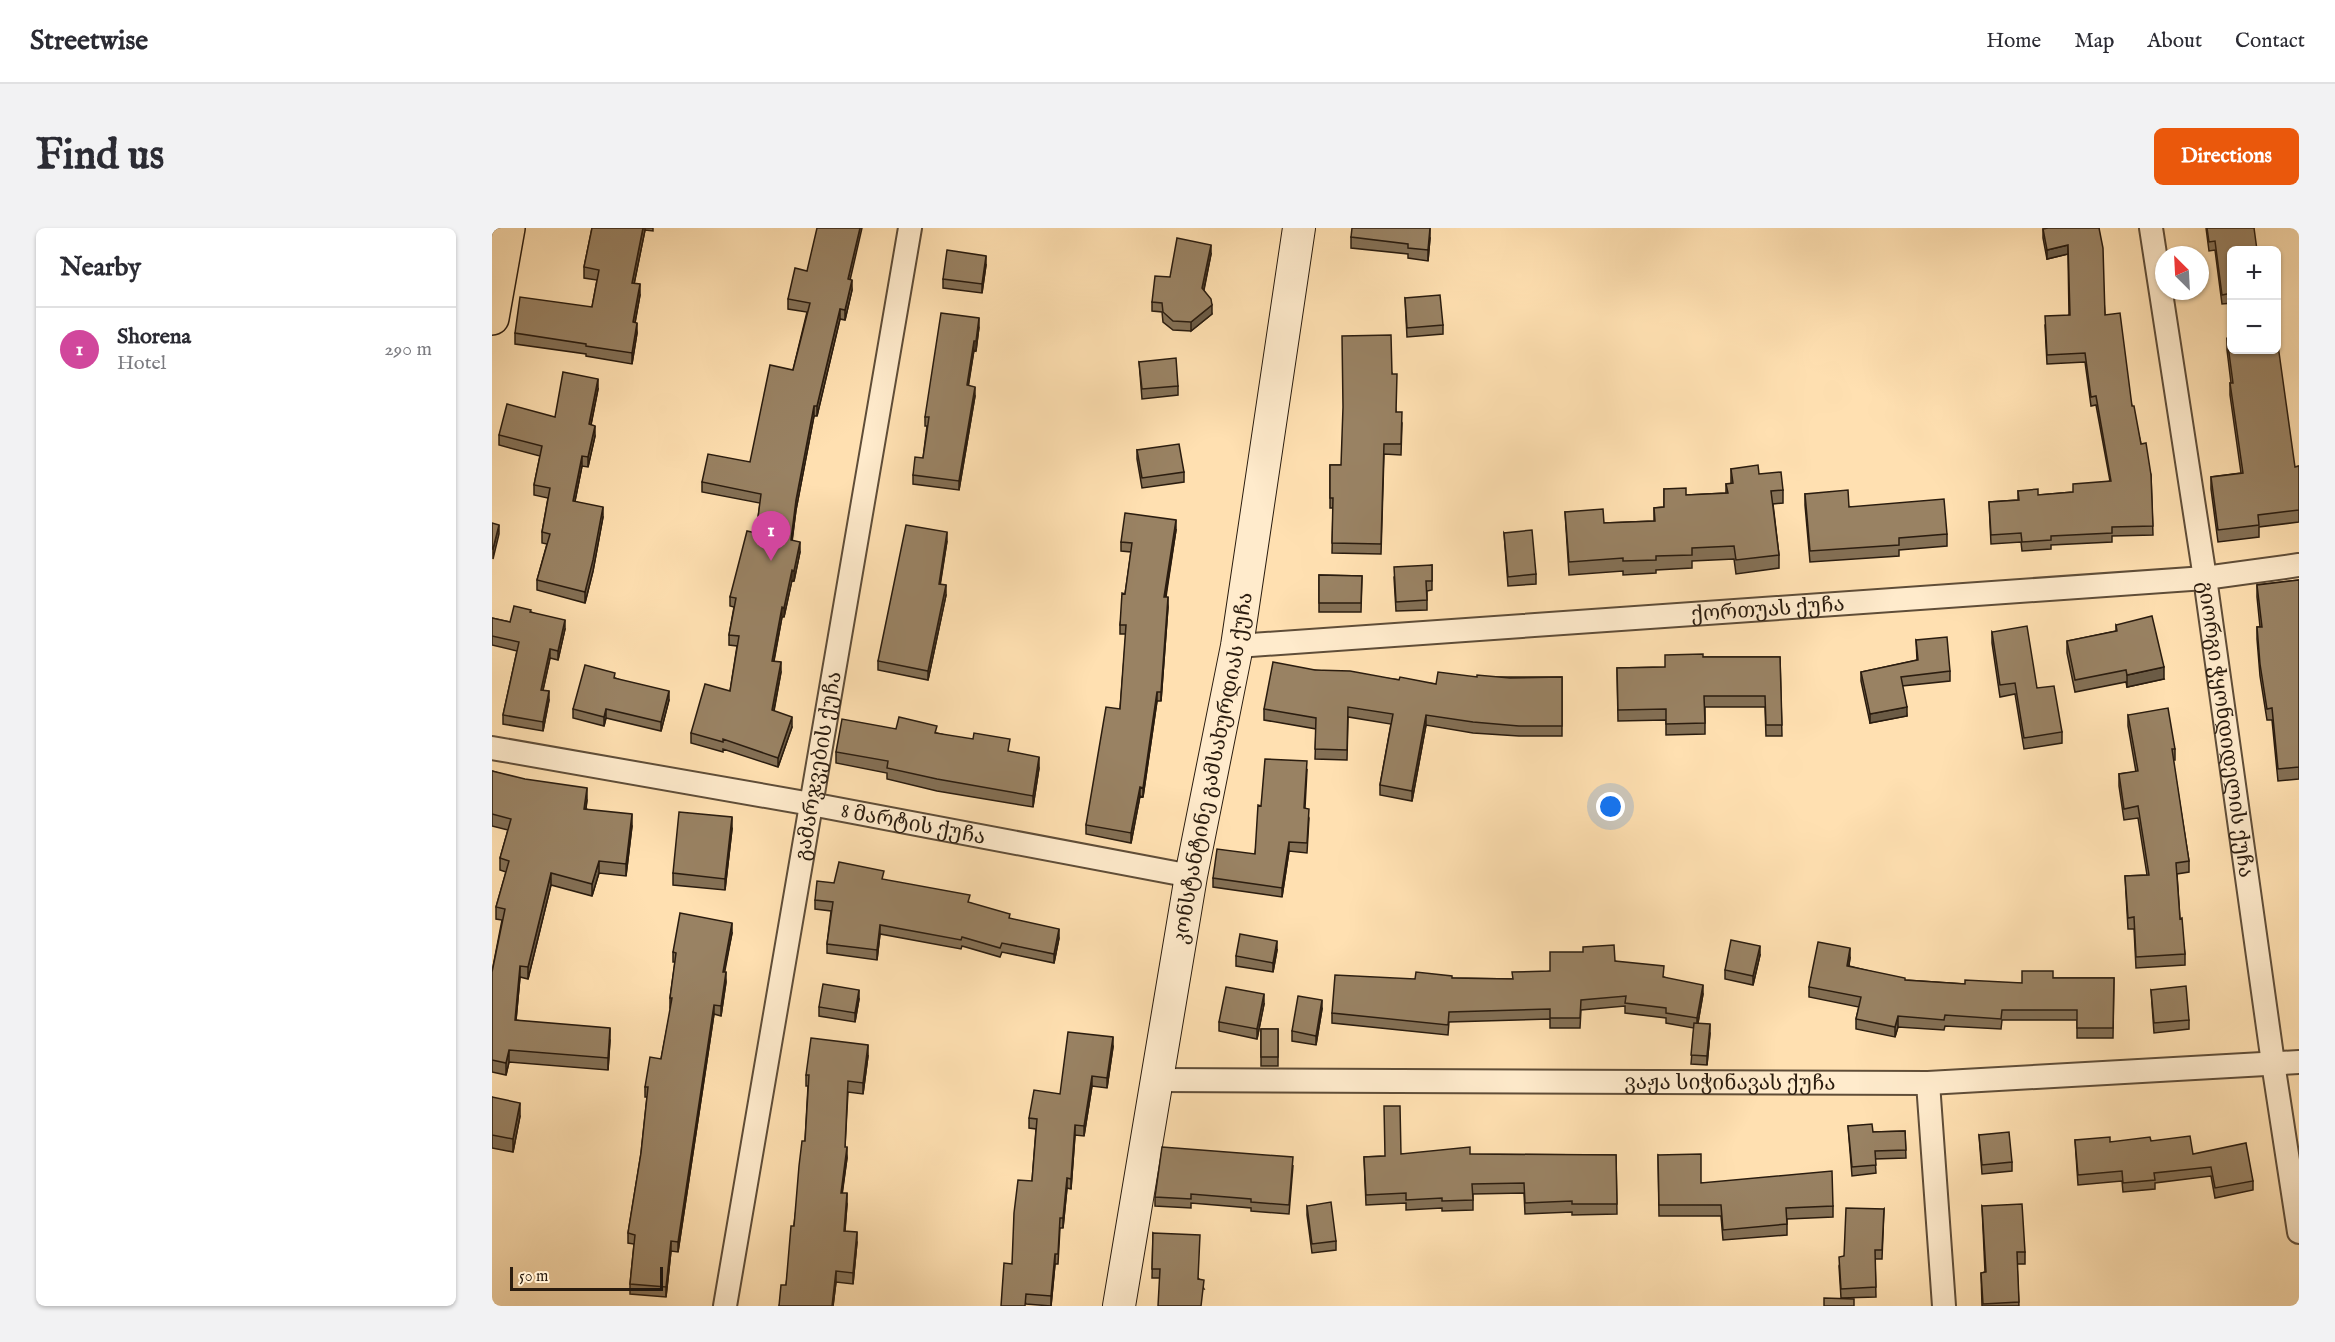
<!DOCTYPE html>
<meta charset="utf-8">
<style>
:root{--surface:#fff;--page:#f2f2f3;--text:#2b2b33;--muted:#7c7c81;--line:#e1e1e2;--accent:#ea580c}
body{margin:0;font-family:"IM FELL English","Noto Serif Georgian",serif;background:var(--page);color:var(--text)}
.controls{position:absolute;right:18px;top:18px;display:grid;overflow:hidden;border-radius:9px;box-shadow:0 2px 4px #0004}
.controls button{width:54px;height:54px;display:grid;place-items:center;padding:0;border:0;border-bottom:2px solid var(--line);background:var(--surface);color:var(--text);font:30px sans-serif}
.compass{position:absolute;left:1663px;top:18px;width:54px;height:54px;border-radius:50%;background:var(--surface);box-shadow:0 2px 4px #0004;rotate:336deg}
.scale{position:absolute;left:18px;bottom:15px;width:153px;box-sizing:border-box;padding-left:6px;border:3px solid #2a1c0f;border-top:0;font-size:16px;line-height:21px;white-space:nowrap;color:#2a1c0f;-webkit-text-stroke:4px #ffebcc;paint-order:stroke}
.you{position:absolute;left:1119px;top:579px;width:21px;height:21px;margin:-15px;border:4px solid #fff;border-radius:50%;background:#1a73e8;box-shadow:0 0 0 9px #1a73e833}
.badge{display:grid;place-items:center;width:39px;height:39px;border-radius:50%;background:var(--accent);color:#fff;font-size:20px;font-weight:700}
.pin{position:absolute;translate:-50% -50px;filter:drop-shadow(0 2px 3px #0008)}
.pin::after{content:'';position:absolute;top:32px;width:21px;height:18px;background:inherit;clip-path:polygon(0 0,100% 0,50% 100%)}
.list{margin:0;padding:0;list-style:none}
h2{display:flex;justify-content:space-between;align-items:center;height:78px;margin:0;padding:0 24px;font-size:26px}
h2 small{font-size:20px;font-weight:400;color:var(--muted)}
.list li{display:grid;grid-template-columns:39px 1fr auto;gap:18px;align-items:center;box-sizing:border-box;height:84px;padding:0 24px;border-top:2px solid var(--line)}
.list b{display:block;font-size:22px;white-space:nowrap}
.list p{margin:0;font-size:20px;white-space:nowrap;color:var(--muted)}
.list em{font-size:20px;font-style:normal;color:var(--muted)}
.map{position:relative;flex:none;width:1807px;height:1078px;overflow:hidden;border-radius:9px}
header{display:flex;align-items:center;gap:36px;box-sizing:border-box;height:84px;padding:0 30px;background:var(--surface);border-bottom:2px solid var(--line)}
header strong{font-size:28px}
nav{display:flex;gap:33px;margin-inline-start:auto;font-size:21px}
.intro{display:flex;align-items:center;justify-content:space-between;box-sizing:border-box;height:144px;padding:0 36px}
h1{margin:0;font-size:42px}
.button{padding:15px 27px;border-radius:9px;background:var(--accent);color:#fff;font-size:21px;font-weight:700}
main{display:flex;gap:36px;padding:0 36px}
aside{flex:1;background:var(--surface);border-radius:9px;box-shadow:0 2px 4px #0004}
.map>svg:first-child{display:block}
</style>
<header>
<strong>Streetwise</strong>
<nav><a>Home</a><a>Map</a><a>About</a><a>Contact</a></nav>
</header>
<div class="intro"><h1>Find us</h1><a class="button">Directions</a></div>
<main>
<aside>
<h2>Nearby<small></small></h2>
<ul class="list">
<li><span class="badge" style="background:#d1479c">1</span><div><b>Shorena</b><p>Hotel</p></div><em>290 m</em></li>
</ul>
</aside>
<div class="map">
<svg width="1807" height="1078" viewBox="0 0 1807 1078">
<rect width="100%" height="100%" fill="#ffe0b1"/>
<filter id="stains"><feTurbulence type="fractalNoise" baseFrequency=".00333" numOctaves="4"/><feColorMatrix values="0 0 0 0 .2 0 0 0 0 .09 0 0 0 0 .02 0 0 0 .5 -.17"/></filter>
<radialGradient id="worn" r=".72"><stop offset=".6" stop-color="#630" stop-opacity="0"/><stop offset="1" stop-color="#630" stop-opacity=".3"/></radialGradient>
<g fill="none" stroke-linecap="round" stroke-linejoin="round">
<defs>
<g id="street">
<path id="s1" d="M1659,0L1713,350L1781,835L1807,1004"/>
<path id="s2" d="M745,418L1713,350L1807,337"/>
<path id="s3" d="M0,520L319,576L699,648"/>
<path id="s4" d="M666,852L1436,855L1807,834"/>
<path d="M1436,855L1452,1078"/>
<path id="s5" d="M233,1078L418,0"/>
</g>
<g id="secondary">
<path id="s6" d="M627,1078L699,648L745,418L807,0"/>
</g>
<path id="highway" d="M0,90L16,0"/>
</defs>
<!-- street casing -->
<use href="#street" stroke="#5f4d38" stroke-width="26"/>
<!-- secondary casing -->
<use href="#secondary" stroke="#2a1c0f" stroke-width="34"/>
<!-- highway casing -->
<use href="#highway" stroke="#2a1c0f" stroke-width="36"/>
<!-- street -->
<use href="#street" stroke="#ffebcc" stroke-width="22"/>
<!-- secondary -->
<use href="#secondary" stroke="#ffebcc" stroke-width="32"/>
<!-- highway -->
<use href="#highway" stroke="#ffe0b1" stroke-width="33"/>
</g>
<!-- wall -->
<path fill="#847055" stroke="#2a1c0f" stroke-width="1.5" d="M100,0H161V3L153,2L142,56L148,67L143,95L145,105L140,136L94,128V126L23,116V105L100,79L105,52L92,50V39Z
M1607,0L1613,87L1640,178L1649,216L1659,247L1661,307L1620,308V314L1559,317V321L1530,323L1529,314L1499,316L1497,274L1526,272V263L1546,267L1581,264L1618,253L1604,177L1599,178L1593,134L1555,136L1553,97L1577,87L1576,26L1555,31L1551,10V1Z
M1714,0H1762L1740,22V75L1730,76L1723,22L1717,23Z
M859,9L938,10L936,33L916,30V26L859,20Z
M719,26L712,62L720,86L699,103L681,102L671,94L670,84L660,83V74L678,49Z
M494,37L490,65L451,60V51Z
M315,43L358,52L360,62L353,92L348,91L325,188H322L304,282L300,312L308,324L302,353L300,352L292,389H290L282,433L289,444L282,483L300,499L286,539L231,521V524L199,515V505L238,463L245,418L237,417V407L242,379L238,378V369L264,305L268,275L210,264V254L258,234L301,142L315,84L296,81V71Z
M913,70L951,97V106L915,109Z
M487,99L484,123L482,122L476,158L483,168L467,262L421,256V247L431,230L435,198H433V189Z
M1735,110L1803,239L1807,238V294L1767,299V309L1726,314L1719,261V249L1749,245L1738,167V155H1739L1735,122Z
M647,134L686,158V167L650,171Z
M900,146L904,184L910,195L909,227L892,226L889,326L840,325L841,280H838V237H849Z
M106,161L99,197L103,208L96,239L90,238L83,273L111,289L101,343L93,375L45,362V352L55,316L50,315V304L56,270L42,267V257L48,228L7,217V207L63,189Z
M645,222L692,244V254L650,260L645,231Z
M1239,241L1267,246L1291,262V275L1281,276L1287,327V340L1244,346L1242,331L1200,333V340L1164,342V345L1131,347V343L1077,347L1073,284L1112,295L1162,293V280L1172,279V261L1194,267L1234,265V256H1239Z
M1313,266L1455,306V318L1407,322V328L1318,334L1313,277Z
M684,302L674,369L676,379L669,473H665L651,569L648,568L639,615L594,606V597L628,481L634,406H628V397L633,366L639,324L629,323V314Z
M1012,305L1044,346V356L1016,358Z
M455,313L448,356L454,367L436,452L386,442V433Z
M940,337V362L935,363V382L904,383L902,349Z
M827,347L870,348L869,384H827Z
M1807,352V551L1786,553L1780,492H1775L1768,448L1765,411V399H1768L1765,369V357Z
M39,384L73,401L66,432L58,430L51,462L57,472L51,503L11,496V487L25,423L0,417V390L18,394Z
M1624,397L1672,451L1635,459L1634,454L1583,464L1575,425V413L1624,403Z
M1500,404L1545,460L1570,504V515L1532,521L1523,466L1508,469L1500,415Z
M1424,412L1458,443V453L1410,458L1415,488L1378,495L1369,453V444L1425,432Z
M1211,429H1288L1290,508H1274L1273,479H1213V506L1174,507V492L1126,493L1125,440L1173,439Z
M823,442L944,456L985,449H1070V508H1027L981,505L934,497L920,573L888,567V557L899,496L856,489L855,532L823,531L824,501L772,492V481Z
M123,450L177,472L169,503L114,490L112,498L81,490V481Z
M1636,487L1683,521V532H1681L1697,633V644L1685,646L1688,691L1693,726V737L1644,740L1642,701H1636L1633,648L1655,647L1646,590L1632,592L1627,558V546L1644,544L1636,498Z
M404,501L445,505L518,524L547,540L541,579L445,563L395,551V545L344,535V524Z
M815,542L813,580L817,590L815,625L797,623L790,669L721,659V650L763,626L769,578Z
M0,543L95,572L94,581L140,598L134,648L107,645L100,668L59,657L36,751L28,749L24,792L118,812L116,842L17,834L14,847L0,844V744L10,692L4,691V679L14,644L8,642V630L16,602L0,598Z
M240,601L233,662L181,657V645Z
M392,652L478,675L567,710L562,735L510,724L508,729L470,718L469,721L388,706L385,732L335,725V716L339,683L323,681V672L342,655Z
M240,705L232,744L234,754L229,788L222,786L186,1024L179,1023L174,1069L138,1066V1056L142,1016L136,1015V1005L149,925L155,869H153V859L169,831L179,780H178V770L183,734H181V724Z
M785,722L781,744L744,738V728Z
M1268,727L1261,757L1233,751V742Z
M1358,730L1357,738L1413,752L1473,756L1530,755L1561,750H1622L1621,810H1585V792H1510L1509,801L1453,798L1452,802L1406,799L1403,809L1364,801V791L1367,779L1317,769V759Z
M1123,733L1172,749L1211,766L1206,795L1218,805L1215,837L1199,836L1202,800L1174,795V790L1133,785V778L1089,782L1088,800H1058V791L957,794L956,807L840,795V785L923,751L960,750L1021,751L1058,743Z
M1659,762L1697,792V801L1662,805Z
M367,771L363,794L327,788V779Z
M772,776L765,811L727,803V794Z
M830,781L824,817L800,813V803Z
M769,801H786V838H769Z
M621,819L615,860L600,858L592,908L583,907L579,961L575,960L571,1000H568L566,1036H563L559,1078L534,1076L520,1036L540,953L544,901L537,900V890L568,866Z
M376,828L371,866L356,864L353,919L355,930L350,965L355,976L353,1003L365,1014L361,1056L344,1054L341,1078H287L294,1057L313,913L316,858H314V847Z
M0,869L28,888L21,924L0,920Z
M1356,898L1381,904L1413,903L1414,930L1383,931L1384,945L1360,948Z
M1487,907L1520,934V943L1490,946Z
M1583,912L1618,914L1659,913L1701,926L1761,953V962L1723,970L1719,948L1663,955V961L1631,964L1630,953L1586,957Z
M909,926L1124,927L1125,986L1080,987V984L1033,986L1032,965L981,966V982L950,983V980L914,982V975L874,977L872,929L893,928Z
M1166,927L1209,955L1341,978V989L1295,991V1007L1231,1012L1229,988H1167Z
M801,938L797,986L759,983V980L699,975V980L663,978V969Z
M815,978L844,1013V1022L820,1025L815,987Z
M1490,978L1533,1024V1036H1525L1527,1078H1490L1489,1045L1493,1044Z
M1392,981L1390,1031H1383L1384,1069L1349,1070L1347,1038L1352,1028Z
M661,1005L707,1051L712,1061L667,1050H660Z"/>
<!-- shaded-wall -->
<path fill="#6b5b45" stroke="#2a1c0f" stroke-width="1.5" d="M151,0H153V2L140,66V55Z
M368,0H370L356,61V51Z
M938,0V10L936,33V22Z
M719,17V26L710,70V60Z
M1576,17V26L1555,31V22Z
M494,28V37L490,65V56Z
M360,52V62L353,92V82Z
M148,56V67L141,105V94Z
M720,77V86L699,103V94Z
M348,81V91L325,188V178Z
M487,90V99L484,123V113Z
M145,95V105L140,136V125Z
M482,113V122L475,167V157Z
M106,151V161L97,206V196Z
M483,159V168L467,262V253Z
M322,178V188L304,282L299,322V312L304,272Z
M103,198V208L96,239V229Z
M90,228V238L81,283V273Z
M111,279V289L101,343L93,375V364Z
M684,292V302L672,378V369Z
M7,297V306L1,331V321Z
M455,304V313L447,365V356Z
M308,314V324L302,353V343Z
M300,342V352L292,389V380Z
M454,357V367L436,452V443Z
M676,369V379L669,473V464Z
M290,379V389L280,442V433Z
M73,392V401L66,432V423Z
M58,421V430L49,471V462Z
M289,434V444L280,492V482Z
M1672,439V451L1635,459V447Z
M57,463V472L51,503V494Z
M177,463V472L169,503V494Z
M665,464V473L651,569V560Z
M1415,479V488L1378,495V486Z
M114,481V490L112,498V489Z
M934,487V497L920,573V563Z
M300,489V499L286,539V530Z
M547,529V540L541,579V568Z
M648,559V568L639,615V605Z
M95,560V572L92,592V581Z
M140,586V598L134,648V636Z
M240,589V601L233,662V651Z
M797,614V623L790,669V660Z
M107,633V645L100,668V656Z
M59,645V657L36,751V739Z
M240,695V705L231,753V744Z
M388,697V706L385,732V722Z
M567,701V710L562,735V726Z
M785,713V722L781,744V735Z
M1268,718V727L1261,757V748Z
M1358,720V730L1355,748V738Z
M28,738V749L23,803V792Z
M234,744V754L229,788V778Z
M1211,757V766L1205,800V790Z
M367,762V771L363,794V785Z
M772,766V776L765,811V801Z
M830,772V781L824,817V808Z
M222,777V786L186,1024V1014Z
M1406,788V799L1403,809V799Z
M1218,796V805L1215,837V828Z
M118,800V812L116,842V830Z
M621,809V819L615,860V850Z
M376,817V828L371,866V855Z
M17,822V834L14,847V835Z
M600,848V858L592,908V898Z
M28,875V888L21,924V911Z
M583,897V907L579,961V951Z
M355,919V930L349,975V965Z
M575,950V960L571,1000V990Z
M355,965V976L352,1013V1003Z
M365,1004V1014L361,1056V1045Z
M179,1013V1023L174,1069V1059Z
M563,1026V1036L559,1078V1068Z
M344,1043V1054L341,1078H340Z"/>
<!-- building -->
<path fill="#998263" stroke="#2a1c0f" stroke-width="1.5" d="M100,0H151L140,55L148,56L141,94L145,95L140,125L94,118V116L23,105L28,69L100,79L107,42L92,39Z
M325,0H368L356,51L360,52L353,82L348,81L325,178H322L304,272L299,312L308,314L302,343L300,342L292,380L290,379L280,433L289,434L280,482L300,489L286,530L231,511V514L199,505L213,456L238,463L247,408L237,407L244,370L238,369L255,303L264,305L269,266L210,254L216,226L258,234L278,137L301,142L318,75L296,71L303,40L315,43Z
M860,0H938L936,22L916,20V16L859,9Z
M1556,0H1607L1611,20L1613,87L1628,85L1640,178H1642L1649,216L1654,215L1659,247L1661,298L1620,299V305L1559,308V312L1530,314L1529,305L1499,307L1497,274L1527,272L1526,263L1546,261V267L1581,264V256L1619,253L1604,168L1599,169L1593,125L1555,127L1553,88L1578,87L1576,17L1555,22L1551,1Z
M1715,0H1762L1765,22H1740V65L1730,67L1723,13L1717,14Z
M685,10L719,17L710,60L719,71L720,77L699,94L681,93L671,84L670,75L660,74L663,48L678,49Z
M455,22L494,28L490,56L451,51Z
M948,67L951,97L915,100L913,70Z
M449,85L487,90L484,113H482L475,157L483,159L467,253L421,247L423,229L431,230L437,189H433Z
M899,107L900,146H905L904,184H910L909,216H892L889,316L840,315L841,270H838V237H849L851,179L850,108Z
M1740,109V122H1785V110L1803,239L1807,238V282L1766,287L1767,297L1726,302L1719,249L1751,245L1738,155H1741L1735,110Z
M684,130L686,158L650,161L647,134Z
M71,144L106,151L97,196L103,198L96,229L90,228L81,273L111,279L101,332L93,364L45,352L58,306L50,304L58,260L42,257L50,218L7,207L15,176L63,189Z
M687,216L692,244L650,250L645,222Z
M1266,237L1267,246L1289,244L1291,262L1279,263L1287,327L1244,332L1242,318L1200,320V327L1164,328V332L1131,333V330L1077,334L1073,284L1111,281L1112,295L1163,293L1162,280L1172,279V261L1194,260V267L1236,265L1234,256L1241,255L1239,241Z
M1356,262L1357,279L1452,271L1455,306L1407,310V317L1318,323L1313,266Z
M633,285L684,292L672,369H676L669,464H665L651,560L648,559L639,605L594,597L614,479L628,481L634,397H628L630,365L633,366L640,315L629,314Z
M0,295L7,297L1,321H0Z
M414,297L455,304L447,356L454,357L436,443L386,433Z
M1040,302L1044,346L1016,349L1012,305Z
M940,337V353H934L935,372L904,374L902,339Z
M827,347L870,348L869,375H827Z
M1807,352V539L1786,541L1780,480L1775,481L1768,436L1765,399H1770L1765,357Z
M22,378L39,382L38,384L73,392L66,423L58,421L49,462L57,463L51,494L11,487L27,414L0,408V390L18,394Z
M1660,388L1672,439L1635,447L1634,442L1583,452L1575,413L1625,403L1624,397Z
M1535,398L1545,460L1562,458L1570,504L1532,510L1523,455L1508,457L1500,404Z
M1455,409L1458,443L1409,449L1415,479L1378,486L1369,444L1426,432L1424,412Z
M1211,426V429H1288L1290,497H1274L1273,468H1212L1213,495L1174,496V481L1126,482L1125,440L1173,439V427Z
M781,434L823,442L858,443L907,452L908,449L944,456L946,444L985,449V447L1018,450L1070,449V498H1027L981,494L934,487L920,563L888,557L901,486L856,479L855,522L823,521L824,490L772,481Z
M93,437L123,445L122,450L177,463L169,494L114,481L112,489L81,481Z
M1676,480L1683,521H1680L1697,633L1684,635L1688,691L1690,690L1693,726L1644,729L1642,689L1636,690L1633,648L1657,647L1646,578L1632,581L1627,546L1646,543L1636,487Z
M407,489L445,498L443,505L481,511L482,505L518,511L516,523L547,529L541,568L445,551L395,540L396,533L344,524L350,491L404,501Z
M773,531L815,533L812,580L817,581L815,615L797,614L790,660L721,650L725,621L763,626L766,577L769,578Z
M0,543L33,551L95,560L92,581L140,586L134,636L107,633L100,656L59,645L36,739L28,738L23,792L118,800L116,830L17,822L14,835L0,832V744L13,681L4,679L17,633L8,630L19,591L0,586Z
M187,584L240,589L233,651L181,645Z
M347,634L392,643L390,651L478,667L476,674L518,686L517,690L567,701L562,726L510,715L508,720L470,709L469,712L388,697L385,722L335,716L341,674L323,672L325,653L342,655Z
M188,685L240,695L231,744H234L229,778L222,777L186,1014L179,1013L174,1059L138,1056L143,1007L136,1005L149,925L156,859H153L158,829L169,831L180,770H178L184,725L181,724Z
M748,706L785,713L781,735L744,728Z
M1239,712L1268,718L1261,748L1233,742Z
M1326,714L1358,720L1355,738L1413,750V752L1473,756V752L1530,755V743H1561V750H1622L1621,800H1585V782H1510L1509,791L1453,787L1452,792L1406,788L1403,799L1364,791L1369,769L1317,759Z
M1122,717L1123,733L1172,738L1171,749L1211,757L1205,790L1174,785V780L1133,775L1134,768L1089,772L1088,790H1058V781L957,784L956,797L840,785L843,747L923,751L924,744L960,748V750L1021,751L1020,744L1058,743V724H1091V719Z
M331,756L367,762L363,785L327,779Z
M1694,758L1697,792L1662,795L1659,762Z
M734,759L772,766L765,801L727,794Z
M806,768L830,772L824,808L800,803Z
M1202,795L1218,796L1215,828L1199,827Z
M769,801H786V829H769Z
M576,804L621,809L615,850L600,848L592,898L583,897L579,951L575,950L571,990H568L566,1026H563L559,1068L534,1066L533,1078H509L512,1035L520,1036L522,985L526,952L540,953L545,891L537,890L542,862L568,866Z
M319,810L376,817L371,855L356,853L353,919H355L349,965H355L352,1003L365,1004L361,1045L344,1043L340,1078H287L289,1057H294L299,998H302L307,938L310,913H313L317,847H314Z
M0,869L28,875L21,911L0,907Z
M892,878H908L909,926L978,919V926L1124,927L1125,976H1080V973L1033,975L1032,955L980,956L981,972L950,973V970L914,972V965L874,967L872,929L893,928Z
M1380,896L1381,904L1413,903L1414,922L1383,923L1384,937L1360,939L1356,898Z
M1517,904L1520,934L1490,937L1487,907Z
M1698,908L1701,926L1754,915L1761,953L1723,960L1719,939L1662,945L1663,952L1631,955L1630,943L1586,947L1583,912L1618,909V914L1658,909L1659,913Z
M670,919L801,929L797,977L759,974V971L699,966V971L663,969Z
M1209,926V955L1340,943L1341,978L1294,980L1295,996L1231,1002L1229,977H1167L1166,927Z
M839,974L844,1013L820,1016L815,978Z
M1530,976L1533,1024H1525L1527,1074L1491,1076L1489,1045L1494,1044L1490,978Z
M1354,980L1392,981L1390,1022H1383L1384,1059L1349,1061L1347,1029L1352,1028Z
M661,1005L708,1007L706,1051L712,1052L709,1078H666L668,1041H660Z
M1332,1070L1362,1071V1078H1332Z"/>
<g text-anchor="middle" stroke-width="5" stroke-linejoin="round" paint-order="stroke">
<!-- street labels -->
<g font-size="21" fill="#2a1c0f" stroke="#ffebcc">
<text dy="7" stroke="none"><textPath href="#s2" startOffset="532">ქორთუას ქუჩა</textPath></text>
<text dy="7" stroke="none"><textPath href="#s1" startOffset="507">გიორგი ჭყონდიდელის ქუჩა</textPath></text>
<text dy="7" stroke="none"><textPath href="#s5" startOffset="548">გამარჯვების ქუჩა</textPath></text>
<text dy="7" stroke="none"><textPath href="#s6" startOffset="546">კონსტანტინე გამსახურდიას ქუჩა</textPath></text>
<text dy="7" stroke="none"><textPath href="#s3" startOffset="428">8 მარტის ქუჩა</textPath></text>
<text dy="7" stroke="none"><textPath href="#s4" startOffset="572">ვაჟა სიჭინავას ქუჩა</textPath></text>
</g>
</g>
<rect width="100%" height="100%" filter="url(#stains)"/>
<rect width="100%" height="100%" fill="url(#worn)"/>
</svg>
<div class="controls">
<button>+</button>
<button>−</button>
</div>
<svg class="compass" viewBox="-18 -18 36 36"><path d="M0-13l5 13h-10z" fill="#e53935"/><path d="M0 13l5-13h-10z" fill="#7c7c81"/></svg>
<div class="scale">50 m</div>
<div class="you"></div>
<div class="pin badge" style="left:279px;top:333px;background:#d1479c">1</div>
</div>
</main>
